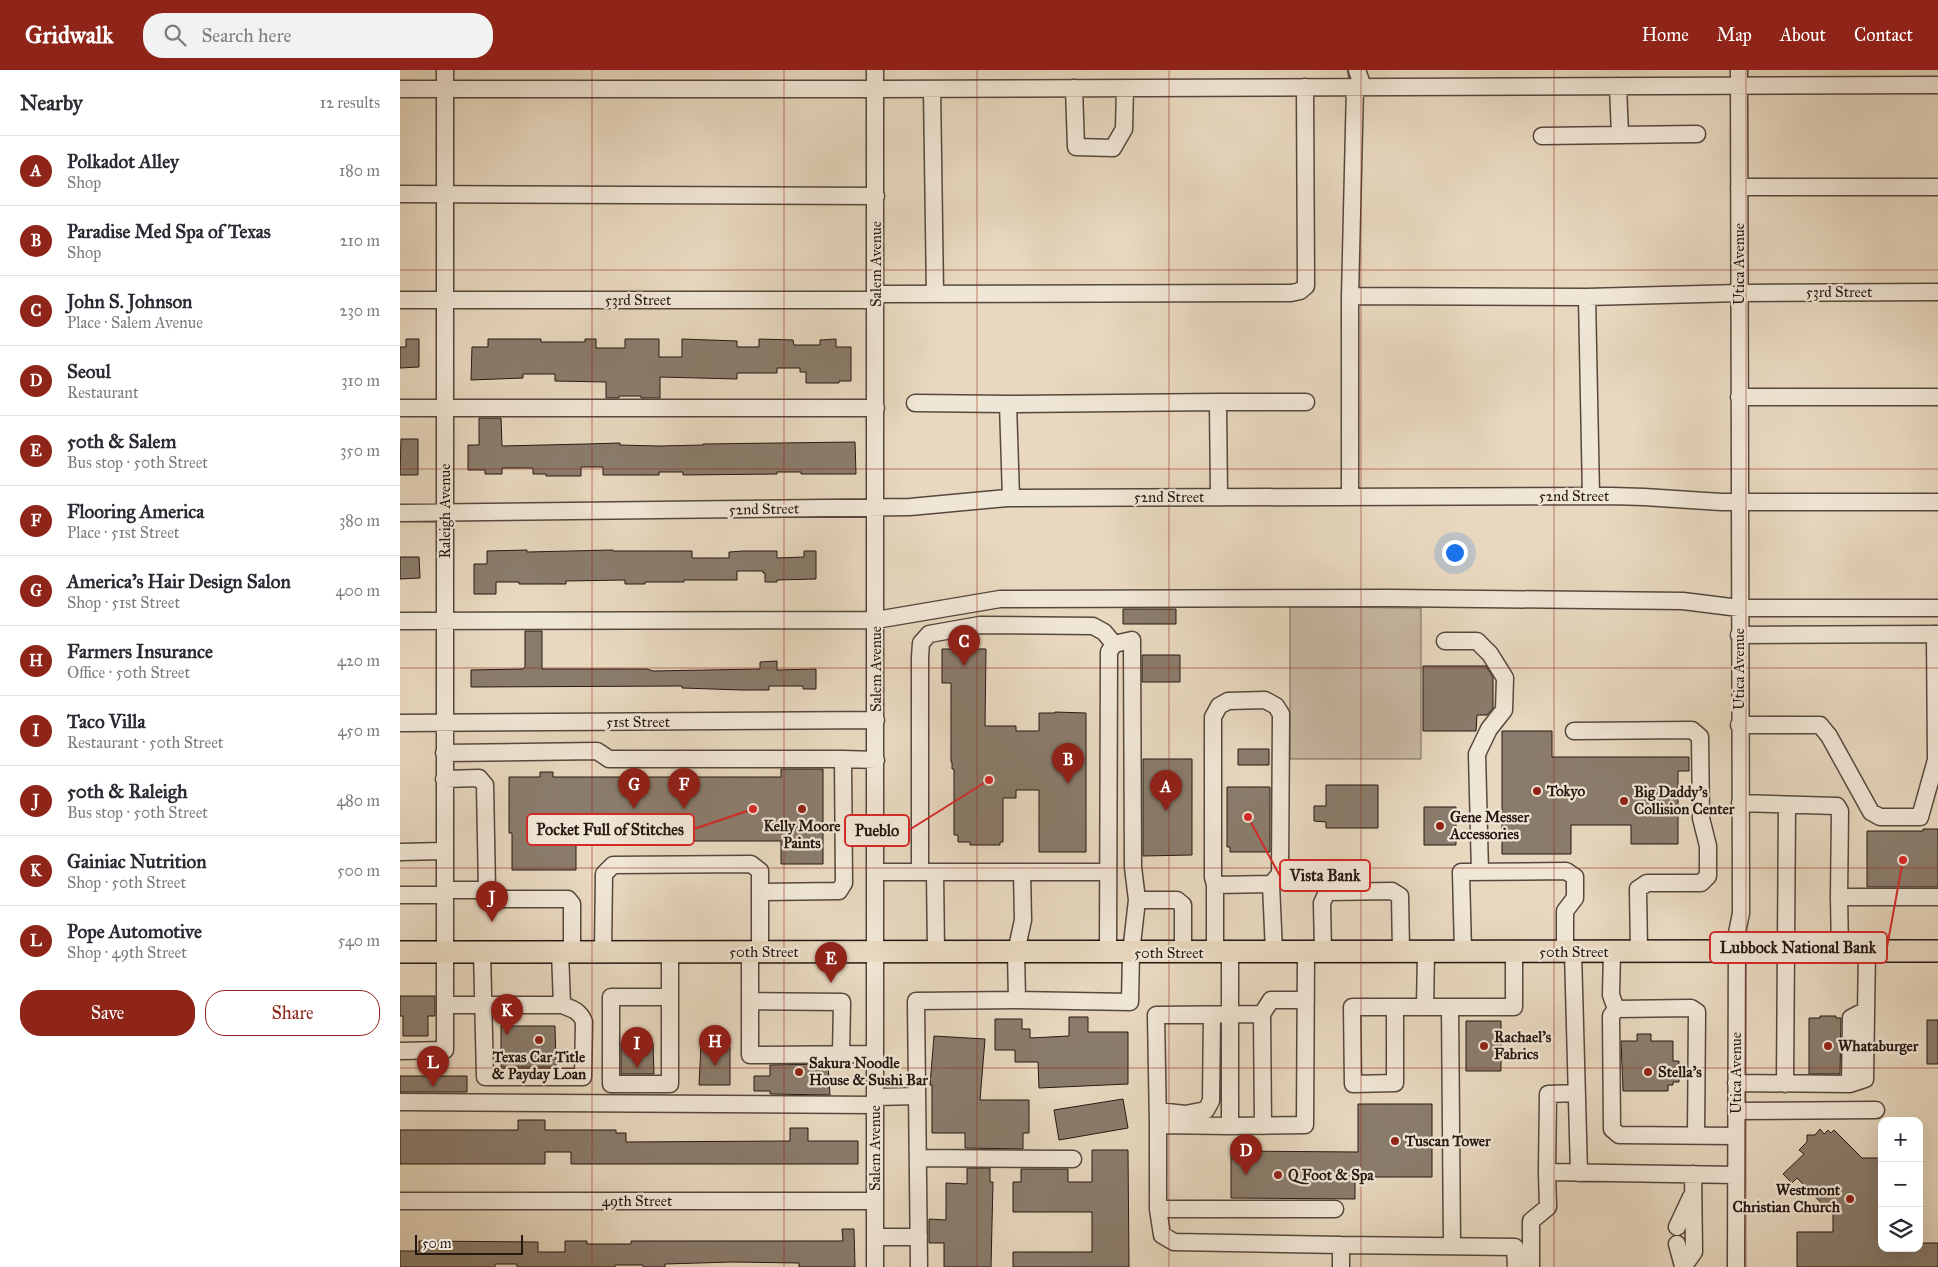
<!DOCTYPE html>
<meta charset="utf-8">
<style>
:root{--surface:#fff;--page:#f2f2f3;--text:#2b2b33;--muted:#7c7c81;--line:#e1e1e2;--accent:#8f2418}
body{margin:0;font-family:"IM FELL Great Primer",serif;background:var(--page);color:var(--text)}
.controls{position:absolute;right:15px;bottom:15px;display:grid;overflow:hidden;border-radius:10px;box-shadow:0 5px 20px #0002}
.controls button{width:45px;height:45px;display:grid;place-items:center;padding:0;border:0;border-bottom:1px solid var(--line);background:var(--surface);color:var(--text);font:25px sans-serif}
.scale{position:absolute;left:15px;bottom:12px;width:108px;box-sizing:border-box;padding-left:5px;border:2px solid #251813;border-top:0;font-size:14px;line-height:18px;white-space:nowrap;color:#251813;-webkit-text-stroke:4px #f0e6d5;paint-order:stroke}
.you{position:absolute;left:1054px;top:482px;width:18px;height:18px;margin:-12px;border:4px solid #fff;border-radius:50%;background:#1a73e8;box-shadow:0 0 0 8px #1a73e833}
.badge{display:grid;place-items:center;width:32px;height:32px;border-radius:50%;background:var(--accent);color:#fff;font-size:16px;font-weight:700}
.pin{position:absolute;translate:-50% -41px;filter:drop-shadow(0 1px 2px #0008)}
.pin::after{content:'';position:absolute;top:26px;width:18px;height:15px;background:inherit;clip-path:polygon(0 0,100% 0,50% 100%)}
.list{margin:0;padding:0;list-style:none}
h2{display:flex;justify-content:space-between;align-items:center;height:65px;margin:0;padding:0 20px;font-size:21px}
h2 small{font-size:16px;font-weight:400;color:var(--muted)}
.list li{display:grid;grid-template-columns:32px 1fr auto;gap:15px;align-items:center;box-sizing:border-box;height:70px;padding:0 20px;border-top:1px solid var(--line)}
.list b{display:block;font-size:19px;white-space:nowrap}
.list p{margin:0;font-size:16px;white-space:nowrap;color:var(--muted)}
.list em{font-size:16px;font-style:normal;color:var(--muted)}
.actions{display:flex;gap:10px;padding:15px 20px}
.actions a{flex:1;padding:11px 0;border:1px solid var(--accent);border-radius:20px;text-align:center;font-size:18px;color:var(--accent)}
.actions .main{background:var(--accent);color:#fff}
.icon{flex:none;width:28px;height:28px;fill:none;stroke:currentColor;stroke-width:2;stroke-linecap:round;stroke-linejoin:round}
.map{position:relative;flex:none;width:1538px;height:1197px;overflow:hidden}
header{display:flex;align-items:center;gap:30px;box-sizing:border-box;height:70px;padding:0 25px;background:var(--accent);color:#fff}
header strong{font-size:24px}
nav{display:flex;gap:28px;margin-inline-start:auto;font-size:18px}
.search{width:350px;height:45px;background:var(--page);display:flex;align-items:center;gap:12px;box-sizing:border-box;padding:0 18px;border-radius:20px;color:var(--muted);font-size:19px}
main{display:flex}
aside{flex:1;background:var(--surface)}
.map>svg:first-child{display:block}
</style>
<header>
<strong>Gridwalk</strong>
<div class="search"><svg class="icon" aria-label="search" viewBox="0 0 24 24"><circle cx="10" cy="10" r="6"/><path d="M15 15l6 6"/></svg>Search here</div>
<nav><a>Home</a><a>Map</a><a>About</a><a>Contact</a></nav>
</header>
<main>
<aside>
<h2>Nearby<small>12 results</small></h2>
<ul class="list">
<li><span class="badge">A</span><div><b>Polkadot Alley</b><p>Shop</p></div><em>180 m</em></li>
<li><span class="badge">B</span><div><b>Paradise Med Spa of Texas</b><p>Shop</p></div><em>210 m</em></li>
<li><span class="badge">C</span><div><b>John S. Johnson</b><p>Place · Salem Avenue</p></div><em>230 m</em></li>
<li><span class="badge">D</span><div><b>Seoul</b><p>Restaurant</p></div><em>310 m</em></li>
<li><span class="badge">E</span><div><b>50th &amp; Salem</b><p>Bus stop · 50th Street</p></div><em>350 m</em></li>
<li><span class="badge">F</span><div><b>Flooring America</b><p>Place · 51st Street</p></div><em>380 m</em></li>
<li><span class="badge">G</span><div><b>America's Hair Design Salon</b><p>Shop · 51st Street</p></div><em>400 m</em></li>
<li><span class="badge">H</span><div><b>Farmers Insurance</b><p>Office · 50th Street</p></div><em>420 m</em></li>
<li><span class="badge">I</span><div><b>Taco Villa</b><p>Restaurant · 50th Street</p></div><em>450 m</em></li>
<li><span class="badge">J</span><div><b>50th &amp; Raleigh</b><p>Bus stop · 50th Street</p></div><em>480 m</em></li>
<li><span class="badge">K</span><div><b>Gainiac Nutrition</b><p>Shop · 50th Street</p></div><em>500 m</em></li>
<li><span class="badge">L</span><div><b>Pope Automotive</b><p>Shop · 49th Street</p></div><em>540 m</em></li>
</ul>
<div class="actions"><a class="main">Save</a><a>Share</a></div>
</aside>
<div class="map">
<svg width="1538" height="1197" viewBox="0 0 1538 1197">
<rect width="100%" height="100%" fill="#e8d8bf"/>
<filter id="stains"><feTurbulence type="fractalNoise" baseFrequency=".004" numOctaves="4"/><feColorMatrix values="0 0 0 0 .2 0 0 0 0 .09 0 0 0 0 .02 0 0 0 .5 -.17"/></filter>
<radialGradient id="worn" r=".72"><stop offset=".6" stop-color="#630" stop-opacity="0"/><stop offset="1" stop-color="#630" stop-opacity=".3"/></radialGradient>
<!-- green -->
<path fill="#c7b7a2" stroke="#76685a" d="M890,537L1021,538V689H890Z"/>
<g fill="none" stroke-linecap="round" stroke-linejoin="round">
<!-- stream -->
<path stroke="#726457" stroke-width="4.5" d="M949,0L950,7"/>
</g>
<!-- building -->
<path fill="#8a7c6c" stroke="#251813" d="M6,269H19V297L0,298V277H6Z
M88,269H141V272H185V269H196V278H225V269H259V287H282V269L337,271V277H359V269L393,270L394,275H420V270L436,269V277H451V311H439V313H406V302H400V298H377V303H337V309L260,307V328H241V326H219V328H206V312L155,311V304H123V308L71,310L72,277H88Z
M79,348H101L102,376L186,374L220,373V375L259,376L303,375V374L455,372L456,404H401V402H377V404L283,405V402H259V405H203V397H181V406H146V404H133V398H102V404H85V400H68V375H79Z
M1,369H18V405H0Z
M127,480V482L213,480V481H292V488H329V482L343,481H377V488L404,487V481H416V509L377,510V512H365V503H363V501H337V510H284V512H245V514H225V510L166,511V514H119V512H96V524H74V494H87V481Z
M0,487H19L20,508L0,509Z
M723,539H776V554H723Z
M125,561H142V599H247L253,601L360,599V592L377,591V600L416,599V619H403V616H369V620H342L282,618V616L71,617V600L123,599L125,597Z
M542,579H586L585,656H616V661H639V643H655V642L686,643V782H639V720H616V728H603V772H600V775H570V772H558V765H554V699H552V692H551V613H542Z
M742,585H780V612H742Z
M1023,596H1086L1093,607V638L1087,645H1077L1076,661H1023Z
M1102,661H1152V687H1289V701H1278V774H1231V755H1171V784H1102Z
M838,679H869V695H838Z
M743,689H792V785L743,786Z
M381,699H423V794H381V771H176V800H112V763H109V707H140V702H153V707H381Z
M926,715H978V758H926V752L914,751V736H926Z
M827,717H870V782H830V777H827Z
M1024,737H1056V775H1024Z
M1523,759H1538V817H1467V761H1523Z
M0,926H35V946H28V966H3V946H0Z
M1420,946H1436V948H1441L1440,1004H1409V948H1420Z
M669,947H688V962H728V1014L639,1018L638,992H615V980H595V949H622V959H630V968L669,966Z
M1527,950H1538V994H1527Z
M1066,951H1101V1001H1066Z
M101,956H155L156,997H101Z
M1237,964H1251V971H1273V991H1279V1012H1273V1015H1268V1021H1223L1221,971H1237Z
M534,966L585,969L580,1030H629V1063H623V1079L565,1078V1063H532V1015H530Z
M221,973H253L254,1004H221Z
M301,975H327V977H330V1015H299Z
M428,994L430,1025L370,1024V1021H354V1006H370V995Z
M0,1006H67V1022H0Z
M723,1029L728,1058L659,1070L654,1040Z
M958,1034H1032V1107H955V1129L831,1128V1081L958,1082Z
M118,1050H145V1060H216V1063H226V1072L390,1071V1058H408V1071H458V1094H171V1082H145V1094H0V1060H118Z
M1420,1059L1424,1064L1428,1060L1431,1063L1434,1060L1462,1088H1482V1178H1519V1173H1538V1197H1397V1162H1433V1145L1397,1108L1392,1113L1383,1104L1404,1084L1399,1080L1407,1072V1065H1415Z
M692,1080H728L729,1197H613V1182H692V1142H613V1112H621V1099H668V1112H692Z
M567,1098H590V1112H593L591,1197H544V1173H529V1149L546,1150V1113L567,1114Z
M442,1159H454L455,1197H399V1193L332,1192L265,1194V1197H243V1195H215V1197H117V1194H95V1197H0V1181H19V1171L138,1172V1182H165V1171H187V1174H231V1171H443Z"/>
<g fill="none" stroke-linecap="round" stroke-linejoin="round">
<defs>
<path id="minor" d="M957,0L963,17
M674,18L676,77L713,78L724,59L725,18
M0,19H476L1538,15
M532,19L535,224
M1220,65L1297,64
M1142,66L1220,65L1218,16
M1339,117H1538
M0,124L476,126
M476,224L891,223L900,221L906,216L905,17
M950,226L955,17
M0,230H476
M1339,327H1538
M818,332H906
M515,333L608,334
M0,338H476
M1191,426L1187,227L1339,223L1538,222
M950,427V226L1187,227
M611,428L608,334L818,332L819,427
M0,443L510,437L607,428L1212,426L1244,427L1321,432H1538
M0,551L476,550L600,529L992,528L1283,531L1339,538H1538
M1339,565L1538,564
M1045,571H1077L1090,584L1105,608L1104,640L1089,659L1077,684L1080,802
M0,653L476,650
M1339,655H1420L1429,666L1471,742L1480,747H1520L1536,690L1535,564
M1174,661L1292,660L1300,667L1301,748L1308,776V806L1301,813H1247L1238,819L1239,882
M44,683L197,681L209,689H443
M1340,733L1437,736L1440,741L1439,827
M0,782L44,781
M476,802H520V587L521,573L529,564L580,555L693,556L704,562L714,574
M520,802H708
M535,802L536,882
M815,815L813,807V647L819,636L828,631L865,630L876,636L881,644L880,804L871,814
M44,820H87L85,715L79,708L44,709
M87,820L100,829H168L172,834V882
M0,825H44
M830,881V1056L905,1055L906,882
M1440,881L1439,827H1538
M82,882L85,1007H183L184,952C180,941 173,939 162,935
M203,882L204,804L213,795L351,794L360,801V822
M270,882V1014H211V927H270
M350,882V985L475,984
M360,882V822L439,821L444,813L443,689L476,690
M708,882L709,582L714,574L732,570L733,797L737,830
M923,882L922,833L927,822L992,821L1000,826L1001,882
M1026,882L1025,937H1114V882
M1063,882L1061,802L1166,801L1175,807V828L1165,841V882
M1173,882L1179,1103
M1212,882L1211,925L1216,939
M815,883V815L871,814L874,882
M617,930L616,882L623,850L622,802
M350,931L442,932L441,984
M45,935H162L160,882
M995,937V1013L953,1014L952,937H1025
M1050,937L1052,1176
M862,944L863,1056
M0,981L45,980V0
M1336,1013L1450,1014L1465,1009L1467,881
M1385,1014L1387,735
M1450,1014L1451,948L1466,940
M475,1027L517,1026
M0,1032L475,1035
M758,1041L785,1044L806,1040L811,1031L812,945
M1336,1041L1476,1040
M758,1055L756,945L862,944L871,930H906
M1296,1066L1297,942L1291,938L1216,939L1211,946L1212,1059L1219,1065L1336,1066
M518,1088L673,1089
M1147,1102L1148,1024L1177,1023
M0,1131H475
M758,1139V1055L830,1056
M935,1139H758L762,1165L774,1172L941,1175
M1277,1157L1291,1127
M475,1167H519
M1277,1174L1283,1196
M475,1197V0
M519,1197L516,931L617,930L730,932L731,883L737,830H777L783,835V882
M941,1197V1175L1115,1177L1116,1197
M1131,1197V1151L1148,1137L1147,1102L1336,1105
M1283,1197L1294,1182L1293,1104
M1336,1197L1337,863L1341,843L1339,0"/>
<path id="major" d="M0,882L1538,881"/>
</defs>
<!-- minor casing -->
<use href="#minor" stroke="#56483e" stroke-width="19"/>
<!-- major casing -->
<use href="#major" stroke="#251813" stroke-width="24"/>
<!-- minor -->
<use href="#minor" stroke="#f0e6d5" stroke-width="16"/>
<!-- major -->
<use href="#major" stroke="#e8d8bf" stroke-width="21"/>
</g>
<!-- grid -->
<path fill="none" stroke="#8f2418" stroke-width="1" stroke-opacity="0.55" d="M192,0V1197M384,0V1197M577,0V1197M769,0V1197M961,0V1197M1154,0V1197M1346,0V1197M0,200H1538M0,399H1538M0,598H1538M0,798H1538M0,998H1538"/>
<!-- markers -->
<g fill="#8f2418" stroke="#f0e6d5" stroke-width="2">
<circle cx="1137" cy="721" r="5"/>
<circle cx="1224" cy="731" r="5"/>
<circle cx="402" cy="739" r="5"/>
<circle cx="1040" cy="756" r="5"/>
<circle cx="139" cy="970" r="5"/>
<circle cx="1084" cy="976" r="5"/>
<circle cx="1428" cy="976" r="5"/>
<circle cx="399" cy="1002" r="5"/>
<circle cx="1248" cy="1002" r="5"/>
<circle cx="995" cy="1071" r="5"/>
<circle cx="878" cy="1105" r="5"/>
<circle cx="1450" cy="1129" r="5"/>
</g>
<g text-anchor="middle" stroke-width="4.5" stroke-linejoin="round" paint-order="stroke">
<!-- street labels -->
<g font-size="15" fill="#251813" stroke="#f0e6d5">
<text transform="translate(476 194) rotate(-90)" y="5">Salem Avenue</text>
<text transform="translate(1339 194) rotate(-90)" y="5">Utica Avenue</text>
<text x="1439" y="227">53rd Street</text>
<text x="238" y="235">53rd Street</text>
<text x="1174" y="431">52nd Street</text>
<text x="769" y="432">52nd Street</text>
<text transform="translate(364 439) rotate(-1)" y="5">52nd Street</text>
<text transform="translate(45 441) rotate(-90)" y="5">Raleigh Avenue</text>
<text transform="translate(476 599) rotate(-90)" y="5">Salem Avenue</text>
<text transform="translate(1339 599) rotate(-90)" y="5">Utica Avenue</text>
<text x="238" y="657">51st Street</text>
<text x="364" y="887">50th Street</text>
<text x="1174" y="887">50th Street</text>
<text x="769" y="888">50th Street</text>
<text transform="translate(1336 1003) rotate(-90)" y="5">Utica Avenue</text>
<text transform="translate(475 1078) rotate(-90)" y="5">Salem Avenue</text>
<text x="237" y="1136">49th Street</text>
</g>
<!-- poi labels -->
<g font-size="15" font-weight="bold" fill="#251813" stroke="#f0e6d5" text-anchor="start">
<text x="1147" y="726">Tokyo</text>
<text x="1234" y="727">Big Daddy's<tspan x="1234" dy="17">Collision Center</tspan></text>
<text x="1050" y="752">Gene Messer<tspan x="1050" dy="17">Accessories</tspan></text>
<text x="402" y="761" text-anchor="middle">Kelly Moore<tspan x="402" dy="17">Paints</tspan></text>
<text x="1094" y="972">Rachael's<tspan x="1094" dy="17">Fabrics</tspan></text>
<text x="1438" y="981">Whataburger</text>
<text x="139" y="992" text-anchor="middle">Texas Car Title<tspan x="139" dy="17">&amp; Payday Loan</tspan></text>
<text x="409" y="998">Sakura Noodle<tspan x="409" dy="17">House &amp; Sushi Bar</tspan></text>
<text x="1258" y="1007">Stella's</text>
<text x="1005" y="1076">Tuscan Tower</text>
<text x="888" y="1110">Q Foot &amp; Spa</text>
<text x="1440" y="1125" text-anchor="end">Westmont<tspan x="1440" dy="17">Christian Church</tspan></text>
</g>
</g>
<!-- callouts -->
<path fill="none" stroke="#d62828" stroke-width="2" d="M353 739L294 759M589 710L509 760M848 747L880 806M1503 790L1487 877"/>
<g fill="#d62828" stroke="#f0e6d5" stroke-width="2">
<circle cx="353" cy="739" r="5"/>
<circle cx="589" cy="710" r="5"/>
<circle cx="848" cy="747" r="5"/>
<circle cx="1503" cy="790" r="5"/>
</g>
<g fill="#f0e6d5" stroke="#d62828" stroke-width="2">
<rect x="127" y="744" width="167" height="31" rx="5"/>
<rect x="445" y="745" width="64" height="31" rx="5"/>
<rect x="880" y="790" width="90" height="31" rx="5"/>
<rect x="1310" y="862" width="177" height="31" rx="5"/>
</g>
<g font-size="16" text-anchor="middle" font-weight="bold" fill="#251813">
<text x="210" y="765">Pocket Full of Stitches</text>
<text x="477" y="766">Pueblo</text>
<text x="925" y="811">Vista Bank</text>
<text x="1398" y="883">Lubbock National Bank</text>
</g>
<rect width="100%" height="100%" filter="url(#stains)"/>
<rect width="100%" height="100%" fill="url(#worn)"/>
</svg>
<div class="controls">
<button>+</button>
<button>−</button>
<button><svg class="icon" aria-label="layers" viewBox="0 0 24 24"><path d="M12 4l9 5-9 5-9-5zM3 14l9 5 9-5"/></svg></button>
</div>
<div class="scale">50 m</div>
<div class="you"></div>
<div class="pin badge" style="left:766px;top:741px">A</div>
<div class="pin badge" style="left:668px;top:714px">B</div>
<div class="pin badge" style="left:564px;top:596px">C</div>
<div class="pin badge" style="left:846px;top:1105px">D</div>
<div class="pin badge" style="left:431px;top:913px">E</div>
<div class="pin badge" style="left:284px;top:739px">F</div>
<div class="pin badge" style="left:234px;top:739px">G</div>
<div class="pin badge" style="left:315px;top:996px">H</div>
<div class="pin badge" style="left:237px;top:998px">I</div>
<div class="pin badge" style="left:92px;top:852px">J</div>
<div class="pin badge" style="left:107px;top:965px">K</div>
<div class="pin badge" style="left:33px;top:1017px">L</div>
</div>
</main>
